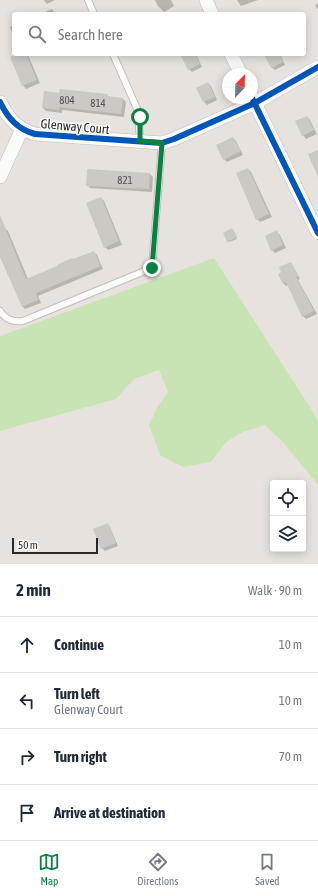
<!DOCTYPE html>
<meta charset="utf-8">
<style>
:root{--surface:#fff;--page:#f2f2f3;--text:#1f2937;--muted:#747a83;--line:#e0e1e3;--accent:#0b8043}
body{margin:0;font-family:"Asap Condensed",sans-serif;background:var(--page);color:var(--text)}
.controls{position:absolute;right:12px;bottom:12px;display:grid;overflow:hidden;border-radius:4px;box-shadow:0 2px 10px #0003}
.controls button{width:36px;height:36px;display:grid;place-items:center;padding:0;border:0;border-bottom:1px solid var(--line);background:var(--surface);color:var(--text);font:20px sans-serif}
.compass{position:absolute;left:222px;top:68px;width:36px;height:36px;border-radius:50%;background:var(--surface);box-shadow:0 2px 10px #0003;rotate:23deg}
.scale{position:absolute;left:12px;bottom:10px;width:86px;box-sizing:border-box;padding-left:4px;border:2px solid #282828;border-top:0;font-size:11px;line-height:14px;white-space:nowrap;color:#282828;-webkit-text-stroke:3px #fff;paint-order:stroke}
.stop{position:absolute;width:12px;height:12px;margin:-9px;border:3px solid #0b8043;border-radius:50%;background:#fff}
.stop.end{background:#0b8043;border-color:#fff;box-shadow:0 1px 4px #0008}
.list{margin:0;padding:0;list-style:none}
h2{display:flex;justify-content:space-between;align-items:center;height:52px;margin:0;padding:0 16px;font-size:17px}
h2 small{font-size:13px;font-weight:400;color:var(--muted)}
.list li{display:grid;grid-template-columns:26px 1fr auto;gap:12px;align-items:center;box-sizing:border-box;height:56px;padding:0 16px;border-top:1px solid var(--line)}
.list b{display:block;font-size:15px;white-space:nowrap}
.list p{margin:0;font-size:13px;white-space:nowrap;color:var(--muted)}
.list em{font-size:13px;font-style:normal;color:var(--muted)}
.icon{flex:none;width:22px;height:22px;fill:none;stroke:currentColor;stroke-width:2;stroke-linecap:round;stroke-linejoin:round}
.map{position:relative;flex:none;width:318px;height:564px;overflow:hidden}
.search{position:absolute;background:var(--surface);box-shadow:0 2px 10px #0003;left:12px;right:12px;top:12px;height:44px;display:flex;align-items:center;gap:10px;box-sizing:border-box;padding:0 14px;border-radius:4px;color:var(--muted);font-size:15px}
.sheet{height:276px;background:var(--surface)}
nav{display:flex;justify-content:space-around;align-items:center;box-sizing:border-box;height:56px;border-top:1px solid var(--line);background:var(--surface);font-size:11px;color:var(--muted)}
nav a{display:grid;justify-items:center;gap:2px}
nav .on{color:var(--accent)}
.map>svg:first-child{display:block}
</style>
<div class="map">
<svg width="318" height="564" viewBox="0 0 318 564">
<rect width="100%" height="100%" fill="#e7e2dd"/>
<!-- green -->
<path fill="#c8e4b4" d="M214,258L318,420V485L283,442L265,425L243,432L226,442L211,462L183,467L160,455L149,425L158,406L168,392L159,370L134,379L116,399L0,431V336Z"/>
<!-- shadow -->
<path fill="#0003" d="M44,0H55L47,4Z
M155,0H171L174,6L164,12L158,6Z
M237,0H258L241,6Z
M318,3V9L315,6Z
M52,9L56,14H41Z
M14,25V37L10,27Z
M19,54L28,55L40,83L26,89L23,85Z
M182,54H196L202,67L192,72L189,69Z
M265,54H280L285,65L275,70L271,67Z
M208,83L211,86L217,100L207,105L204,102Z
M107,95L110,98L123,99L126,102L124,117L62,110V113L46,111L43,108Z
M307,117L310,120L317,134L306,139L303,135L297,122Z
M233,138L236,141L243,155L227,162L224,159Z
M248,169L251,172L272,217L260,222L257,219Z
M150,174L153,177L152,192L90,188L87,185Z
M101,198L104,201L122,245L108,250L105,247Z
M5,228L8,231L28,279L94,252L97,255L103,269L38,296L41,303L25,309L22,306L0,254V230Z
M234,231L237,239L229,242L228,241Z
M277,232L280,235L286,248L275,253L272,250Z
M290,263L293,266L300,279L298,280L317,314L306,319L303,316L289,285L286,286L283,283L279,274L283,273Z
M107,524L110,527L118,546L105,551L102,548Z"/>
<!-- building -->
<path fill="#ccc8c4" d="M17,54H26L37,80L22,86L10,57Z
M180,54H195L200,64L188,70Z
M264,54H279L283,62L271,68Z
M208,82L215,97L203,102L196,88Z
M60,89L108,94L107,96L123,98L121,114L59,107V110L42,108L44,91L59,93Z
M307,116L314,130L302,136L295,121Z
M233,137L241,151L223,160L216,145Z
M318,150V177L308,154Z
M248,168L269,214L256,220L236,173Z
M87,169L150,173L149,189L86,186Z
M101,197L119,241L104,248L86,203Z
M0,215L26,279L57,266V265L67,260L73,258V259L94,251L101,266L36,293L38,300L22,307L0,257Z
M232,228L237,237L227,242L223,233Z
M277,230L283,245L271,251L265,236Z
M291,262L298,276L296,277L314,311L302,317L286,282L282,283L278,274L281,272L279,267Z
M108,523L116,543L101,549L93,529Z"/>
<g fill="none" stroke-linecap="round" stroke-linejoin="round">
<defs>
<path id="service" d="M88,0L94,14
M113,54L138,111L140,141
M0,311C6,320 13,322 23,321L152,268L162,143"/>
<path id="minor" d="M206,0L212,14
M231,54L241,74
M252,97L318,233
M0,102C8,118 17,129 35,134L162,143L174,139L255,103L318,67
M0,177L22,129"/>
</defs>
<!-- service casing -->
<use href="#service" stroke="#c0bebf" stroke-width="8"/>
<!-- minor casing -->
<use href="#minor" stroke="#c0bebf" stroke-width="14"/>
<!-- service -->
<use href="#service" stroke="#fbfbfa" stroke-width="6"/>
<!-- minor -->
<use href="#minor" stroke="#fbfbfa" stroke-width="13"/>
<defs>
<path id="cycleway" d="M252,98L318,233
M0,102C8,118 17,129 35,134L162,143L174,139L255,103L318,67"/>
</defs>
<!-- cycleway casing -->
<use href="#cycleway" stroke="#fff" stroke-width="8"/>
<!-- cycleway -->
<use href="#cycleway" stroke="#0057b8" stroke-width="6"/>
</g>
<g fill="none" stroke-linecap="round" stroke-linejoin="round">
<!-- route -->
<path stroke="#0b8043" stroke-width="5" d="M140,117V141L162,143L152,268"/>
</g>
<g text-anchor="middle" stroke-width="3" stroke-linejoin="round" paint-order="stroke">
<!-- number labels -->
<g font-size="11" fill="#535251">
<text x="67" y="104">804</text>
<text x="98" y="107">814</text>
<text x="125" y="184">821</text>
</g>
<!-- street labels -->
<g font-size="13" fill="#282828" stroke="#fff">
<text transform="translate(75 126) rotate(5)" y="5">Glenway Court</text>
</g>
</g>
</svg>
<div class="controls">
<button><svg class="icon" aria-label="locate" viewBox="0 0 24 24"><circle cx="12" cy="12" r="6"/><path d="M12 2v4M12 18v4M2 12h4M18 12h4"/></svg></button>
<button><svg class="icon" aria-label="layers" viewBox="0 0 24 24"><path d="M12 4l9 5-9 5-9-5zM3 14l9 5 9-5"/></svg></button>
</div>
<svg class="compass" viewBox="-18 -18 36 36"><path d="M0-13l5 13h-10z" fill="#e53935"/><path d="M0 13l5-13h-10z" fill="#747a83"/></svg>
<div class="scale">50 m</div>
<div class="stop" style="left:140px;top:117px"></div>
<div class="stop end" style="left:152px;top:268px"></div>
<div class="search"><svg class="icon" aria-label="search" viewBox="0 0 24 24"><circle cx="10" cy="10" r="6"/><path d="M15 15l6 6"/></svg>Search here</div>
</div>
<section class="sheet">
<h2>2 min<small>Walk · 90 m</small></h2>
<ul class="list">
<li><svg class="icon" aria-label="ahead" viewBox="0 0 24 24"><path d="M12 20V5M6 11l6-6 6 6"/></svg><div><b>Continue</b></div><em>10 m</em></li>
<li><svg class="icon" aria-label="left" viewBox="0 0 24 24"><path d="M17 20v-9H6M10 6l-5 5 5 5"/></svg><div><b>Turn left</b><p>Glenway Court</p></div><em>10 m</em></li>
<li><svg class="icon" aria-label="right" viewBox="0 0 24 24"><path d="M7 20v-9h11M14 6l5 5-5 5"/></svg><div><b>Turn right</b></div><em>70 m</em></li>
<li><svg class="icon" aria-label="arrive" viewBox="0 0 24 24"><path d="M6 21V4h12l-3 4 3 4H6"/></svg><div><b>Arrive at destination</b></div></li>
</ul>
</section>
<nav>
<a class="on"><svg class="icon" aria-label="map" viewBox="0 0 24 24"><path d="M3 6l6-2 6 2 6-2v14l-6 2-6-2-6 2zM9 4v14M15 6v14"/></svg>Map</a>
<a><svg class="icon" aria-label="directions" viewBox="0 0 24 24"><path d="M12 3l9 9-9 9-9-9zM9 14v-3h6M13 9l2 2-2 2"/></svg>Directions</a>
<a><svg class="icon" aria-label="saved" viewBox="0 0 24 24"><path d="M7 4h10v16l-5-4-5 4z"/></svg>Saved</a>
</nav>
